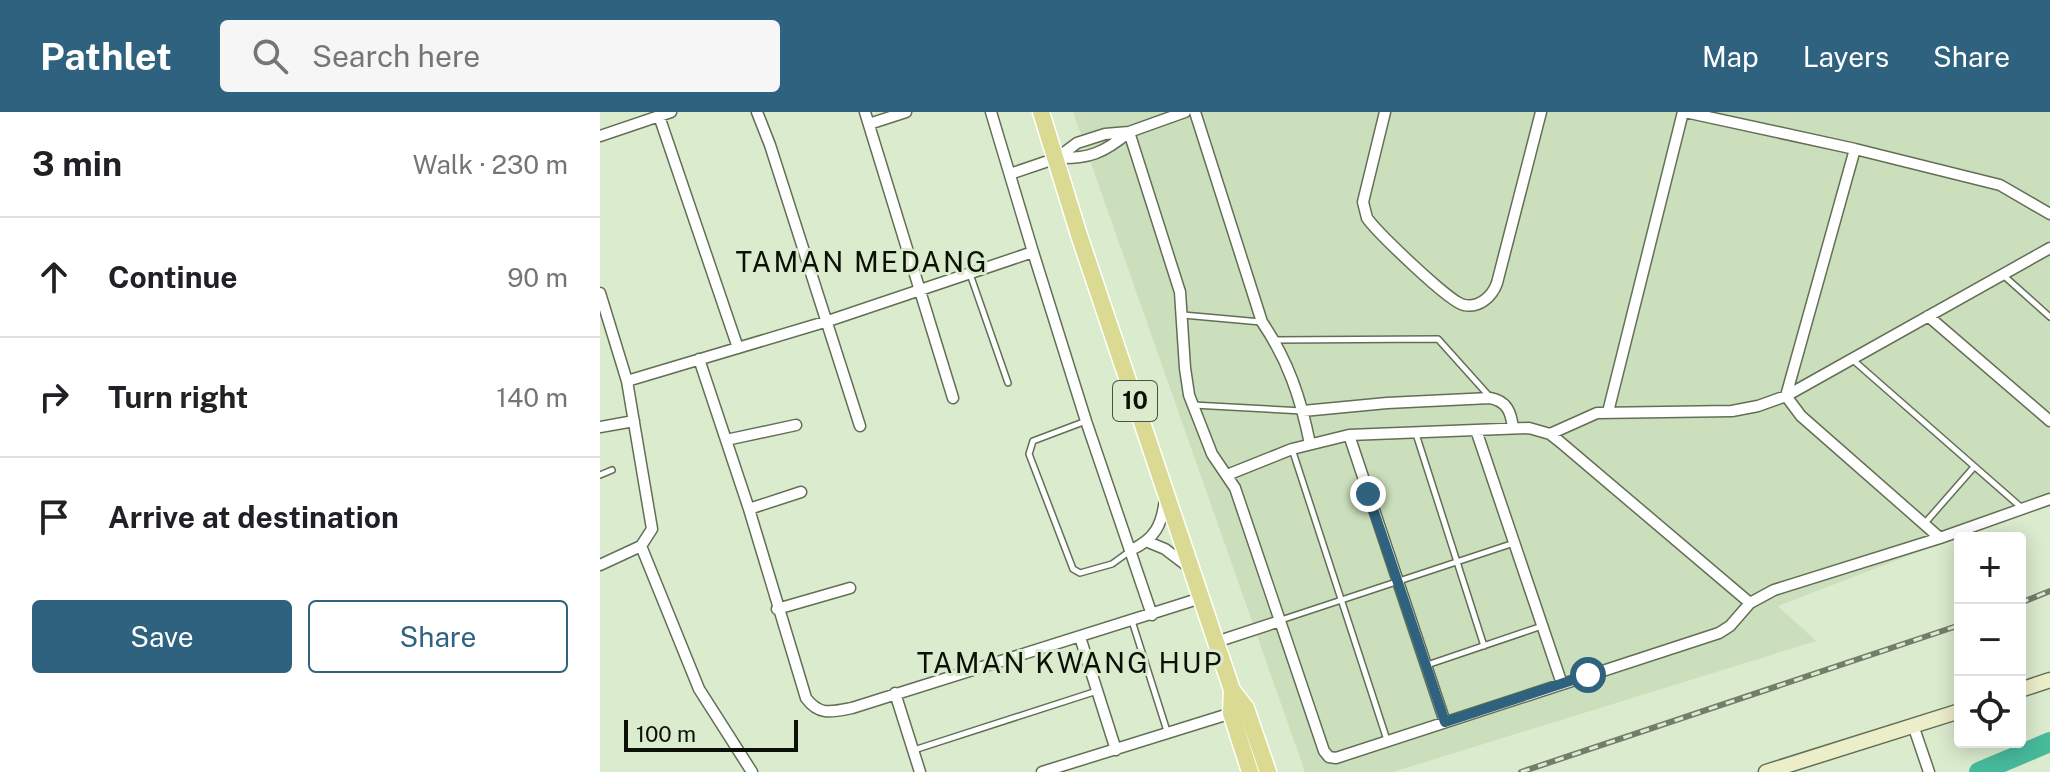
<!DOCTYPE html>
<meta charset="utf-8">
<style>
:root{--surface:#fff;--page:#f6f6f6;--text:#202124;--muted:#757577;--line:#e0e0e0;--accent:#2e627e}
body{margin:0;font-family:"Public Sans",sans-serif;background:var(--page);color:var(--text)}
.controls{position:absolute;right:24px;bottom:24px;display:grid;overflow:hidden;border-radius:8px;box-shadow:0 4px 20px #0003}
.controls button{width:72px;height:72px;display:grid;place-items:center;padding:0;border:0;border-bottom:2px solid var(--line);background:var(--surface);color:var(--text);font:40px sans-serif}
.scale{position:absolute;left:24px;bottom:20px;width:174px;box-sizing:border-box;padding-left:8px;border:4px solid #0c1108;border-top:0;font-size:22px;line-height:28px;white-space:nowrap;color:#0c1108;-webkit-text-stroke:6px #dbebce;paint-order:stroke}
.stop{position:absolute;width:24px;height:24px;margin:-18px;border:6px solid #2e627e;border-radius:50%;background:#fff}
.stop.end{background:#2e627e;border-color:#fff;box-shadow:0 2px 8px #0008}
.list{margin:0;padding:0;list-style:none}
h2{display:flex;justify-content:space-between;align-items:center;height:104px;margin:0;padding:0 32px;font-size:34px}
h2 small{font-size:26px;font-weight:400;color:var(--muted)}
.list li{display:grid;grid-template-columns:52px 1fr auto;gap:24px;align-items:center;box-sizing:border-box;height:120px;padding:0 32px;border-top:2px solid var(--line)}
.list b{display:block;font-size:30px;white-space:nowrap}
.list em{font-size:26px;font-style:normal;color:var(--muted)}
.actions{display:flex;gap:16px;padding:24px 32px}
.actions a{flex:1;padding:18px 0;border:2px solid var(--accent);border-radius:8px;text-align:center;font-size:28px;color:var(--accent)}
.actions .main{background:var(--accent);color:#fff}
.icon{flex:none;width:44px;height:44px;fill:none;stroke:currentColor;stroke-width:2;stroke-linecap:round;stroke-linejoin:round}
.map{position:relative;flex:none;width:1450px;height:660px;overflow:hidden}
header{display:flex;align-items:center;gap:48px;box-sizing:border-box;height:112px;padding:0 40px;background:var(--accent);color:#fff}
header strong{font-size:38px}
nav{display:flex;gap:44px;margin-inline-start:auto;font-size:28px}
.search{width:560px;height:72px;background:var(--page);display:flex;align-items:center;gap:20px;box-sizing:border-box;padding:0 28px;border-radius:8px;color:var(--muted);font-size:30px}
main{display:flex}
aside{flex:1;background:var(--surface)}
.map>svg:first-child{display:block}
</style>
<header>
<strong>Pathlet</strong>
<div class="search"><svg class="icon" aria-label="search" viewBox="0 0 24 24"><circle cx="10" cy="10" r="6"/><path d="M15 15l6 6"/></svg>Search here</div>
<nav><a>Map</a><a>Layers</a><a>Share</a></nav>
</header>
<main>
<aside>
<h2>3 min<small>Walk · 230 m</small></h2>
<ul class="list">
<li><svg class="icon" aria-label="ahead" viewBox="0 0 24 24"><path d="M12 20V5M6 11l6-6 6 6"/></svg><div><b>Continue</b></div><em>90 m</em></li>
<li><svg class="icon" aria-label="right" viewBox="0 0 24 24"><path d="M7 20v-9h11M14 6l5 5-5 5"/></svg><div><b>Turn right</b></div><em>140 m</em></li>
<li><svg class="icon" aria-label="arrive" viewBox="0 0 24 24"><path d="M6 21V4h12l-3 4 3 4H6"/></svg><div><b>Arrive at destination</b></div></li>
</ul>
<div class="actions"><a class="main">Save</a><a>Share</a></div>
</aside>
<div class="map">
<svg width="1450" height="660" viewBox="0 0 1450 660">
<rect width="100%" height="100%" fill="#dbebce"/>
<!-- built -->
<path fill="#ccdfbc" d="M473,0H1450V389L1178,494L1216,529L793,660H705Z"/>
<g fill="none" stroke-linecap="round" stroke-linejoin="round">
<!-- river -->
<path stroke="#47ba9c" stroke-width="20" d="M1379,660L1450,630"/>
<defs>
<path id="service" d="M370,162L408,271
M1403,163L1450,205
M583,203L661,210
M674,228L838,227L890,285
M1253,248L1423,397
M593,293L703,299
M486,309L433,329L429,342L473,457L480,461L512,452L530,439
M816,322L884,534
M692,337L787,628
M0,363L12,358
M1325,411L1374,355
M681,508L914,431
M532,509L567,619
M827,553L942,514
M314,638L497,579"/>
<path id="minor" d="M157,0L170,33L260,314
M265,0L353,286
M595,0L662,210C688,248 701,287 710,332
M785,0L763,90L767,106C777,120 850,191 864,193C879,196 892,185 897,171L941,0
M1085,0L1255,37L1400,73L1450,102
M59,4L138,236
M269,12L306,0
M529,20L580,180L585,256L589,283L612,342L635,376L724,639L729,645L736,646L1119,521L1130,514L1150,491L1174,478L1340,426L1450,387
M0,24L71,0
M1255,37L1186,284L1201,304L1340,426
M457,46C489,47 504,41 529,20
M410,62L457,46L477,31L505,22L529,20L585,0
M433,140L486,309L552,503
M0,181L27,269L52,417L41,434L0,453
M1328,204L1450,309
M99,247L149,397
M27,269L228,209L433,140L391,0
M703,299L787,291L890,286C907,289 911,300 913,316
M1008,300L1083,0
M0,315L34,309
M876,318L962,572
M950,322L997,301L1132,299L1158,294L1186,284L1450,136
M749,323L845,610
M126,328L196,313
M627,363L692,337L749,323L929,316L950,322L959,329L1150,491
M201,380L149,397L206,586C219,604 232,600 252,596L601,486
M548,430L565,437L590,456
M41,434L99,577L152,660
M531,438C555,427 562,413 565,387
M177,497L250,476
M480,525L516,638
M616,530L680,509
M295,581L320,660
M1314,616L1329,660
M442,660L635,600"/>
<path id="secondary" d="M1420,578L1450,568
M1166,660L1360,599"/>
<path id="primary" d="M441,0L479,123L632,578L646,596L668,660
M632,578L631,601L650,660"/>
</defs>
<!-- service casing -->
<use href="#service" stroke="#626f56" stroke-width="8"/>
<!-- minor casing -->
<use href="#minor" stroke="#626f56" stroke-width="13"/>
<!-- secondary casing -->
<use href="#secondary" stroke="#626f56" stroke-width="17"/>
<!-- primary casing -->
<use href="#primary" stroke="#fff" stroke-width="19"/>
<!-- service -->
<use href="#service" stroke="#fff" stroke-width="5"/>
<!-- minor -->
<use href="#minor" stroke="#fff" stroke-width="10"/>
<!-- secondary -->
<use href="#secondary" stroke="#ecedc9" stroke-width="14"/>
<!-- primary -->
<use href="#primary" stroke="#dada93" stroke-width="16"/>
<defs>
<path id="rail" d="M1420,491L1450,479
M921,660L1360,513"/>
</defs>
<!-- rail casing -->
<use href="#rail" stroke="#737d6a" stroke-width="6"/>
<!-- rail -->
<use href="#rail" stroke="#dbebce" stroke-width="3" stroke-dasharray="9" stroke-linecap="butt"/>
</g>
<g fill="none" stroke-linecap="round" stroke-linejoin="round">
<!-- route -->
<path stroke="#2e627e" stroke-width="10" d="M768,382L845,610L988,563"/>
</g>
<g text-anchor="middle" stroke-width="6" stroke-linejoin="round" paint-order="stroke">
<!-- shield labels -->
<rect fill="#dbebce" stroke="#4a5243" stroke-width="2" x="513" y="269" width="44" height="40" rx="6"/>
<g font-size="24" font-weight="bold" fill="#0c1108">
<text x="535" y="297">10</text>
</g>
<!-- neighbourhood labels -->
<g font-size="28" letter-spacing="2" fill="#0c1108" stroke="#dbebce">
<text x="262" y="160">TAMAN MEDANG</text>
<text x="470" y="561">TAMAN KWANG HUP</text>
</g>
</g>
</svg>
<div class="controls">
<button>+</button>
<button>−</button>
<button><svg class="icon" aria-label="locate" viewBox="0 0 24 24"><circle cx="12" cy="12" r="6"/><path d="M12 2v4M12 18v4M2 12h4M18 12h4"/></svg></button>
</div>
<div class="scale">100 m</div>
<div class="stop" style="left:988px;top:563px"></div>
<div class="stop end" style="left:768px;top:382px"></div>
</div>
</main>
